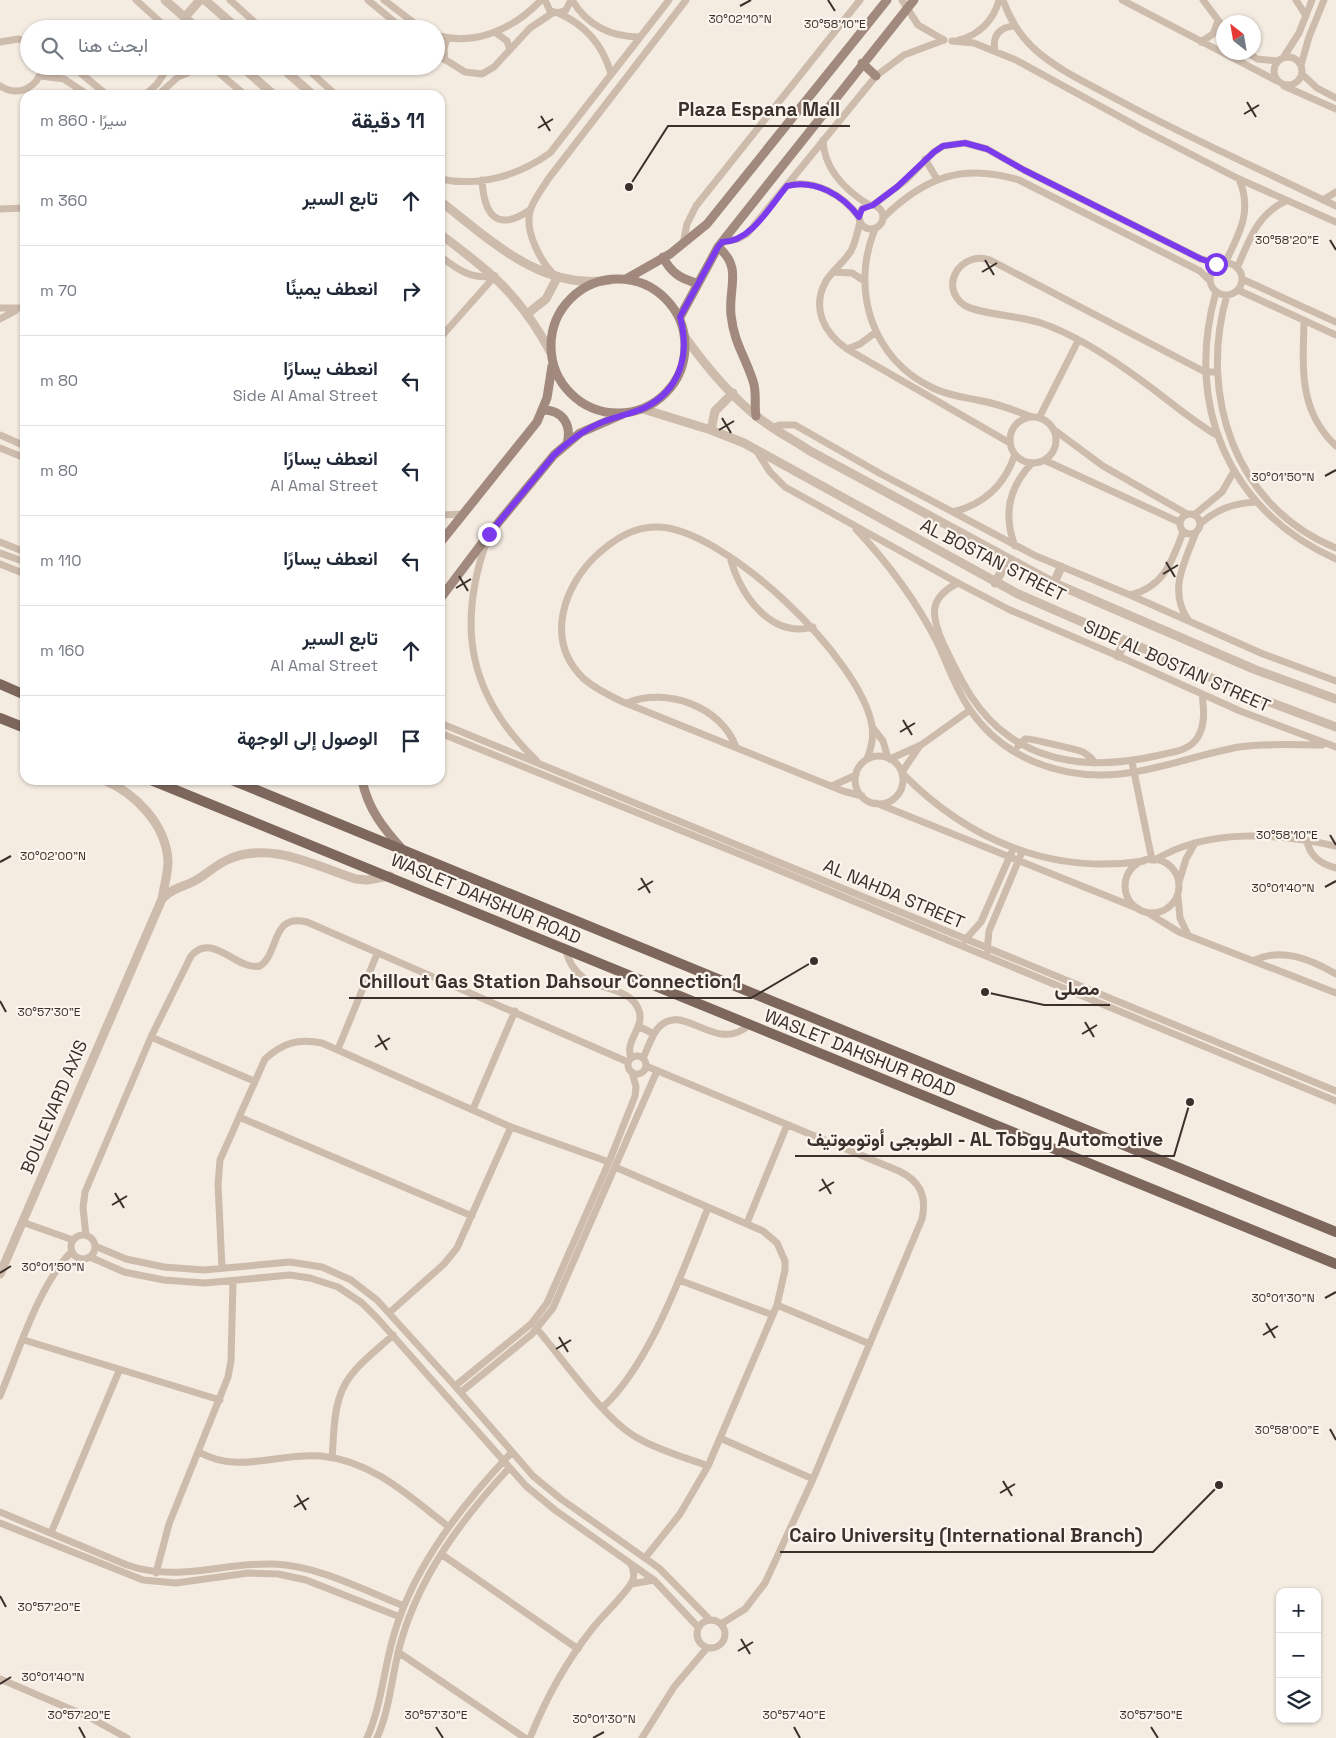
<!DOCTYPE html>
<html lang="ar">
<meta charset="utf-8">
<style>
:root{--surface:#fff;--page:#f2f2f3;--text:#1f2937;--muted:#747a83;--line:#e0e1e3}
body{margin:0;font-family:"Space Grotesk",Vazirmatn,sans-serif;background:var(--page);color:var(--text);direction:rtl}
.controls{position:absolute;right:15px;bottom:15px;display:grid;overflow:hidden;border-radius:10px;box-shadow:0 1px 4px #0004}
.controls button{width:45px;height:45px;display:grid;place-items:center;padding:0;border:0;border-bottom:1px solid var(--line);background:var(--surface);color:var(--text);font:25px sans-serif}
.compass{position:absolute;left:1216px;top:15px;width:45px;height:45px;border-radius:50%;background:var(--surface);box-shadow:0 1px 4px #0004;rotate:329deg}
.stop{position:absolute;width:15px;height:15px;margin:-11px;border:4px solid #7c3aed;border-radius:50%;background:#fff}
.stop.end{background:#7c3aed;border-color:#fff;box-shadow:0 1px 5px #0008}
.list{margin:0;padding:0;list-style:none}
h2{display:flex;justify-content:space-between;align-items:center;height:65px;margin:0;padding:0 20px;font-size:21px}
h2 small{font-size:16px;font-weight:400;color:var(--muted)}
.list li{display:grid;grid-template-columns:32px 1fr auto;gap:15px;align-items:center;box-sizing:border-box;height:90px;padding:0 20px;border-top:1px solid var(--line)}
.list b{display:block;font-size:19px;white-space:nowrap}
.list p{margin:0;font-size:16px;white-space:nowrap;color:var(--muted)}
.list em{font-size:16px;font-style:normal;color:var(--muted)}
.icon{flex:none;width:28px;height:28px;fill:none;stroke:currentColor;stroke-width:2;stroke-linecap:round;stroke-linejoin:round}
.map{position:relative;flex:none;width:1336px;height:1738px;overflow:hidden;direction:ltr}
.search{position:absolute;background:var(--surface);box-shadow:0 1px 4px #0004;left:20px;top:20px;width:425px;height:55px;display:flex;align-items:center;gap:12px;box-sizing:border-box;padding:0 18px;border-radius:28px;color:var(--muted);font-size:19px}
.panel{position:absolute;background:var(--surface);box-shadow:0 1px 4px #0004;left:20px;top:90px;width:425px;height:695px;border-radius:15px;direction:rtl}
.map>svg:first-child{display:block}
</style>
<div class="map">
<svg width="1336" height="1738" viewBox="0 0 1336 1738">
<rect width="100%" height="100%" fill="#f4ebe1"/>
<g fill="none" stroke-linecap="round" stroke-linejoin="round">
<!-- minor -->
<path stroke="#cdbbac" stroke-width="7" d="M136,0L168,29
M230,0L262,29
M368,0L403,29
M384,0L422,29
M545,0L550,11L558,13L566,10L571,0
M572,0C587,25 611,37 640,37
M902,0L918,25L944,40
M1003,0C1010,20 1022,39 1039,53C1063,73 1093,86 1120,101C1191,139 1264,171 1336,206
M1122,0L1277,81
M1203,0L1224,28
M1296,0L1306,16
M558,13C586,25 603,45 611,74
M496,33L507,41L510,50
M436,35C475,47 515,28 541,0
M959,40C979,35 994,20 999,0
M952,41L974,43L1016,60L1144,130L1239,179L1336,222
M0,42L18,39L29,42
M1201,42L1213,34L1218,21
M995,51C992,36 999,27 1015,26
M1247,52L1257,59L1278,61
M436,54L465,72L482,74L494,67L530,28L554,12
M1274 71a14 14 0 1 1 28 0a14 14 0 1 1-28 0Z
M1283,58L1299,33L1312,0
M445,60L444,49L447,38
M1301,65L1309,37L1324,0
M72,66L107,95
M211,66L245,95
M304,66L336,95
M1302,74L1317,88L1336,98
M40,76L64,79L88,95
M0,86C20,98 38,87 43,66
M1284,86L1336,109
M145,95L157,84L169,66
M158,95L178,77L204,66
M823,140C824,170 845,190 869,205
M925,159L937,179
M440,179C479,187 518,176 550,153L669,0
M482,180C484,214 496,233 530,210
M788,185C815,179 843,195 859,217
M1323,200L1336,192
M859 217a12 12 0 1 1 24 0a12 12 0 1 1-24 0Z
M873,205L905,181L934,152L943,146L965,143L987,149L1024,170L1201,259L1221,264
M0,209L25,208
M884,217C925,177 963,163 1019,180L1200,271L1210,281
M860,221C858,231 856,241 851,251C844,262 833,270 826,281C811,308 824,333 847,349L1010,443
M875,229C850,289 872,360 933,388C947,395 962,397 977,400C996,403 1014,410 1032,417
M722,242L738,239L747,234L876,76L904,55L944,40
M683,244L687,224L696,206L860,0
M440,256C458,270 472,280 495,276
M1225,263C1239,234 1253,211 1239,179
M1210 279a16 16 0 1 1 32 0a16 16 0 1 1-32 0Z
M1237,268C1249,241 1257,214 1286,201
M833,272L852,273L863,280
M553,274C540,260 523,229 531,208C535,198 543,187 549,178L686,0
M1242,279L1336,322
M1238,290L1336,335
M1216,292C1184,404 1228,511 1336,559
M1227,295C1198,395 1235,507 1336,548
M0,308H25
M0,319L15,311
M1304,321C1303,368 1298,410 1336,446
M440,338L495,276
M847,349L860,344L876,332
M1216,372H1205L990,260C961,250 938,286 964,305C977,314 1022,316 1041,323C1076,335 1108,356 1138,378C1165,397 1189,419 1218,436
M1010 440a23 23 0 1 1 46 0a23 23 0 1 1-46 0Z
M1039,418L1078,341
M773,428L779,425H795L881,474L1036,556L1130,595L1263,654L1336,681
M1053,429L1103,466L1187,514
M0,435L25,446
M0,448L25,458
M756,450L770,472L785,487L958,583L1010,610L1118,656L1240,711L1336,747
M1044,460L1179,522
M953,512C985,504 1005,485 1015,454
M1180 524a10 10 0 1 1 20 0a10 10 0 1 1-20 0Z
M440,515L464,514
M1194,515L1222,492L1234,471
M1200,524C1217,509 1234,503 1256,502
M856,529C887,562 915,599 936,640C948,664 955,689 971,711C1004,759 1063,780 1120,774C1160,770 1199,754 1239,747C1266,743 1295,745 1322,745
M487,540C456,627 469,696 536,760
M0,542L25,552
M1015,546C1003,515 1009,487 1032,463
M0,553L25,562
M730,557C739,593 770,639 813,627
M0,564L25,574
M958,583C928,598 931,616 943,643C960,679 976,714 1010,737C1055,768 1109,767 1160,755C1172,752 1186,751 1195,741C1206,728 1204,709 1202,694
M1131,595C1164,586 1172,562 1183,532
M1189,621C1167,591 1185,562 1196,532
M627,703C666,687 721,706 736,747
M440,723L1336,1091
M873,728L883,741L888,758
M440,733L764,864L1336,1101
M1018,746L1025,739C1029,738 1078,750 1083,752C1088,755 1092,758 1095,763
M855 780a24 24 0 1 1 48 0a24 24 0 1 1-48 0Z
M890,759L921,745L970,710
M1132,762L1152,860
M902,772L919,747
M903,774C968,840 1051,875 1144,861
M832,786L856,775
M862,796L843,791L623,702C610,696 596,689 584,679C544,641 563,585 599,553C615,539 633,527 656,527C723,526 862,660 872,726C874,737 871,749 867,759
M876,803L1139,909
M1307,841C1310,857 1321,864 1336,868
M1125 886a27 27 0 1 1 54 0a27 27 0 1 1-54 0Z
M1155,860C1206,828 1279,833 1336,846
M1179,882L1186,859L1195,843
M1178,897L1180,918L1188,935
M1148,913L1179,932L1336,993
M965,940L981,922L1013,849
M566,951C578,997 625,980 638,1008C647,1027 624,1039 631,1058
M987,952L989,931L1022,852
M1255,960C1282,947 1312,960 1336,974
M638,1026L654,1034
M151,1037L254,1081
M338,1049L377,954
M628 1065a9 9 0 1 1 18 0a9 9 0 1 1-18 0Z
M643,1058C648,1048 652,1034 659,1027C684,1001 716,1055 749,1025
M646,1066L899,1171C920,1181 927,1196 922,1219L813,1479L765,1583L745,1609L721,1624
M473,1109L515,1011
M239,1117L472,1216
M615,1167L763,1231L777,1243L785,1261V1270L777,1305L708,1466L680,1514L645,1558
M22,1222L73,1240
M747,1223L787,1125
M86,1235L83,1208L85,1192L151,1037L191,956C213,931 236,971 260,966C280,953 270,913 307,922L628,1062
M71 1247a12 12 0 1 1 24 0a12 12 0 1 1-24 0Z
M95,1246L126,1259L164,1267L204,1270L290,1262L322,1267L351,1280L377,1300L455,1386L533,1476L561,1499L659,1568L710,1620
M90,1257L124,1272L164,1280L205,1283L290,1275L310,1278L338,1287L362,1303L378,1319L526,1486L555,1510L654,1580L698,1627
M222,1268L218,1184L220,1160L265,1059C283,1043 298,1038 322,1043L511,1127L609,1162
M679,1280L773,1315
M777,1305L870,1344
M389,1313L444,1264L457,1248L511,1127
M537,1329C563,1359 603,1418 636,1437C657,1450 684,1457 708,1466
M24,1340L220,1400
M455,1386L531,1324L547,1303L609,1162L635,1096L636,1087L632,1072
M461,1392L532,1334L553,1308L657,1071
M0,1396C19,1351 38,1286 72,1251
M603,1407C651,1363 683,1269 708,1208
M720,1438L813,1479
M199,1452C239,1475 279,1452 321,1456C373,1461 410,1497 449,1527
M332,1457C334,1438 333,1415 340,1396C348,1370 374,1353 393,1335
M0,1512L127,1565C179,1583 222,1562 274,1564C319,1566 363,1590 404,1606
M0,1523L143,1580L176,1583L248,1573L278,1574L306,1580L400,1617
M51,1533L119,1371
M441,1554L578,1649
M156,1573L169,1524L228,1377L231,1361L233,1282
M631,1584L654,1580
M697 1634a14 14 0 1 1 28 0a14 14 0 1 1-28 0Z
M398,1652L525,1738
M0,1679L89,1717L127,1738
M367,1738C382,1704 384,1666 395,1631C416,1563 463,1504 511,1453
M377,1738C391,1707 392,1670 402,1638C422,1572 463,1518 509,1468
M530,1738C546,1698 566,1662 592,1629C603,1615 625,1595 632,1582C635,1576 634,1570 631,1564
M642,1738L674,1687L707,1648"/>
<!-- tertiary -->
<path stroke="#cdbbac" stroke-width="9" d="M165,0L198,29
M205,0L238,29
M185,17L200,0
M241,66L274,95
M280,66L313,95
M440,201C491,240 541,291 610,280
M440,234C490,271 521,296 551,353
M527,314L546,299L557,278
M685,337C705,365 728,393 755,415C772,429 792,439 810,451L1054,583L1256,670L1336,699
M643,409L711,430L744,443L1018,594L1246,693L1336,727
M711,430L715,411L733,393
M995,583L1008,560
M1054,583L1061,567
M1118,656L1125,640
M162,899C173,887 185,887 198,879C208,873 216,865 227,860C270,840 315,866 356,879L367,880L390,876
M0,1274L162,899C164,886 168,874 168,861C166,824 135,793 104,780"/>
<!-- secondary -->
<path stroke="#a18a7d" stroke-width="9" d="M862,63L876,76
M718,247C743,267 728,288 731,315C734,343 745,356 753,381C757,392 754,404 756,416
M663,257C671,273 681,279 697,283
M551 346a67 67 0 1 1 134 0a67 67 0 1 1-134 0Z
M626,279L670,254L707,224L887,0
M680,317L718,247L914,0
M543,410C563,410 572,425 567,444
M440,543L537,422L547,398L552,366
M440,599L489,534L554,455L580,433L621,415
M362,780C368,809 383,828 403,850
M238,783L255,780"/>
<!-- primary -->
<path stroke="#7d675c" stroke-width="10" d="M0,684L25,695
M0,718L25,728
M151,780L1336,1264
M232,780L1336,1232"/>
</g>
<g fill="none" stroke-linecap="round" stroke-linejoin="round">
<!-- route -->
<path stroke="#7c3aed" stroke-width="6" d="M489,534L554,455C566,444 579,433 594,426C610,417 629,415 644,408C681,390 690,354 680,317L718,247L722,242C751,242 770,206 787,186C815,179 843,195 859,217L862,209L873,205L897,187L934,152L943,146L965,143L987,149L1024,170L1201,259L1216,264"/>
</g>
<!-- ticks -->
<path fill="none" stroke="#3b302b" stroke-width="2" d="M828,0L835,11M740,6L751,0M1247,102L1256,117M1244,114L1259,105M541,116L550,131M538,128L553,119M1330,240L1336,250M985,260L994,275M982,272L997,263M722,418L731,433M719,430L734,421M1325,476L1336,470M1166,562L1175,577M1163,574L1178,565M459,576L468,591M456,588L471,579M903,720L912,735M900,732L915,723M1330,835L1336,845M0,862L11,856M641,878L650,893M1325,887L1336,881M638,890L653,881M0,1001L6,1012M1085,1022L1094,1037M1082,1034L1097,1025M378,1035L387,1050M375,1047L390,1038M822,1179L831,1194M819,1191L834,1182M115,1193L124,1208M112,1205L127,1196M0,1273L11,1266M1325,1298L1336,1292M1266,1323L1275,1338M1263,1335L1278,1326M559,1337L568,1352M556,1349L571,1340M1330,1429L1336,1440M1003,1481L1012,1496M1000,1493L1015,1484M297,1495L306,1510M294,1507L309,1498M0,1596L6,1607M741,1639L750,1654M738,1651L753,1642M0,1684L11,1677M79,1727L85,1738M436,1727L443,1738M794,1727L800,1738M1151,1727L1158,1738M593,1738L604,1732"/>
<g text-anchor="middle" stroke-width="4.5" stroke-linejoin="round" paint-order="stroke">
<!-- street labels -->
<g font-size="18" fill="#3b302b" stroke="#fbf5ee">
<text transform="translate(993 560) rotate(27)" y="6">AL BOSTAN STREET</text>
<text transform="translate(1177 666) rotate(24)" y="6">SIDE AL BOSTAN STREET</text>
<text transform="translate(894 894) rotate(23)" y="6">AL NAHDA STREET</text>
<text transform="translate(486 899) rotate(23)" y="6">WASLET DAHSHUR ROAD</text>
<text transform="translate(860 1053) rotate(22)" y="6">WASLET DAHSHUR ROAD</text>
<text transform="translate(54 1107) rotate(-67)" y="6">BOULEVARD AXIS</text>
</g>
</g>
<g font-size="12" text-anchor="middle" fill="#3b302b" stroke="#fbf5ee" stroke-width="4.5" stroke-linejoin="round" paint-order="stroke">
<text x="740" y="23">30°02'10"N</text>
<text x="835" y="28">30°58'10"E</text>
<text x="1287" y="244">30°58'20"E</text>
<text x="1283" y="481">30°01'50"N</text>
<text x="1287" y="839">30°58'10"E</text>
<text x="53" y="860">30°02'00"N</text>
<text x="1283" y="892">30°01'40"N</text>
<text x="49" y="1016">30°57'30"E</text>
<text x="53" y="1271">30°01'50"N</text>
<text x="1283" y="1302">30°01'30"N</text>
<text x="1287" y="1434">30°58'00"E</text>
<text x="49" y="1611">30°57'20"E</text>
<text x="53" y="1681">30°01'40"N</text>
<text x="79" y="1719">30°57'20"E</text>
<text x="436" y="1719">30°57'30"E</text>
<text x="794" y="1719">30°57'40"E</text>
<text x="1151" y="1719">30°57'50"E</text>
<text x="604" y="1723">30°01'30"N</text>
</g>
<!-- callouts -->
<path fill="none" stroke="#3b302b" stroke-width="2" d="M629 187L668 126H850M814 961L751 998H349M985 992L1044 1005H1110M1190 1102L1174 1156H795M1219 1485L1153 1552H780"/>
<g fill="#3b302b" stroke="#fbf5ee" stroke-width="2">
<circle cx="629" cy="187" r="5"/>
<circle cx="814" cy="961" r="5"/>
<circle cx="985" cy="992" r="5"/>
<circle cx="1190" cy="1102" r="5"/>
<circle cx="1219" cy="1485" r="5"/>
</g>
<g font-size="19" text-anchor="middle" font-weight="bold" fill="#3b302b" stroke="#fbf5ee" stroke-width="4.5" stroke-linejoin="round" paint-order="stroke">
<text x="759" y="116">Plaza Espana Mall</text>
<text x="550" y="988">Chillout Gas Station Dahsour Connection1</text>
<text x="1077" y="995">مصلى</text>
<text x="985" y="1146">الطوبجى أوتوموتيف - AL Tobgy Automotive</text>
<text x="966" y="1542">Cairo University (International Branch)</text>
</g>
</svg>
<div class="controls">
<button>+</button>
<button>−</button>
<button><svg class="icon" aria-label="layers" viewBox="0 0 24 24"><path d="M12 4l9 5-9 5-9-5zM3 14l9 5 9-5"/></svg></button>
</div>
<svg class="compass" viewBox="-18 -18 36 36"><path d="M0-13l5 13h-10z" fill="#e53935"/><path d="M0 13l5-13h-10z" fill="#747a83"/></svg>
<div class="stop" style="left:1216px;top:264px"></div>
<div class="stop end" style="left:489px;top:534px"></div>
<div class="search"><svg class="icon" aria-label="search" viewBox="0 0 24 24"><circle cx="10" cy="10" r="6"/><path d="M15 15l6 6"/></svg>ابحث هنا</div>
<section class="panel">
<h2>11 دقيقة<small>سيرًا · 860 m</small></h2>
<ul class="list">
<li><svg class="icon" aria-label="ahead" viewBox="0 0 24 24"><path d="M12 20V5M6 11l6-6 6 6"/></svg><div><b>تابع السير</b></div><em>360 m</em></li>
<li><svg class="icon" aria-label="right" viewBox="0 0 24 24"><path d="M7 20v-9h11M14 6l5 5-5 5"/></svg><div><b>انعطف يمينًا</b></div><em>70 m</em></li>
<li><svg class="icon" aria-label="left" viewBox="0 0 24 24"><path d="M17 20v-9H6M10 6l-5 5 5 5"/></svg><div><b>انعطف يسارًا</b><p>Side Al Amal Street</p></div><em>80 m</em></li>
<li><svg class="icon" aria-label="left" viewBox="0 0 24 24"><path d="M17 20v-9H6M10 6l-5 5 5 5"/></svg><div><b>انعطف يسارًا</b><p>Al Amal Street</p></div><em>80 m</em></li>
<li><svg class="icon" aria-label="left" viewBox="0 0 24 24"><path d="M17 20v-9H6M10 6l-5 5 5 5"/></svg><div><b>انعطف يسارًا</b></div><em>110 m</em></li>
<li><svg class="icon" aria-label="ahead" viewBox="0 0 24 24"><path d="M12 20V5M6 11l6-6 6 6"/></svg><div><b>تابع السير</b><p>Al Amal Street</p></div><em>160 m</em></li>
<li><svg class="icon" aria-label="arrive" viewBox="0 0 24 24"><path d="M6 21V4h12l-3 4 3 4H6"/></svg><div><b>الوصول إلى الوجهة</b></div></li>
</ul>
</section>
</div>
